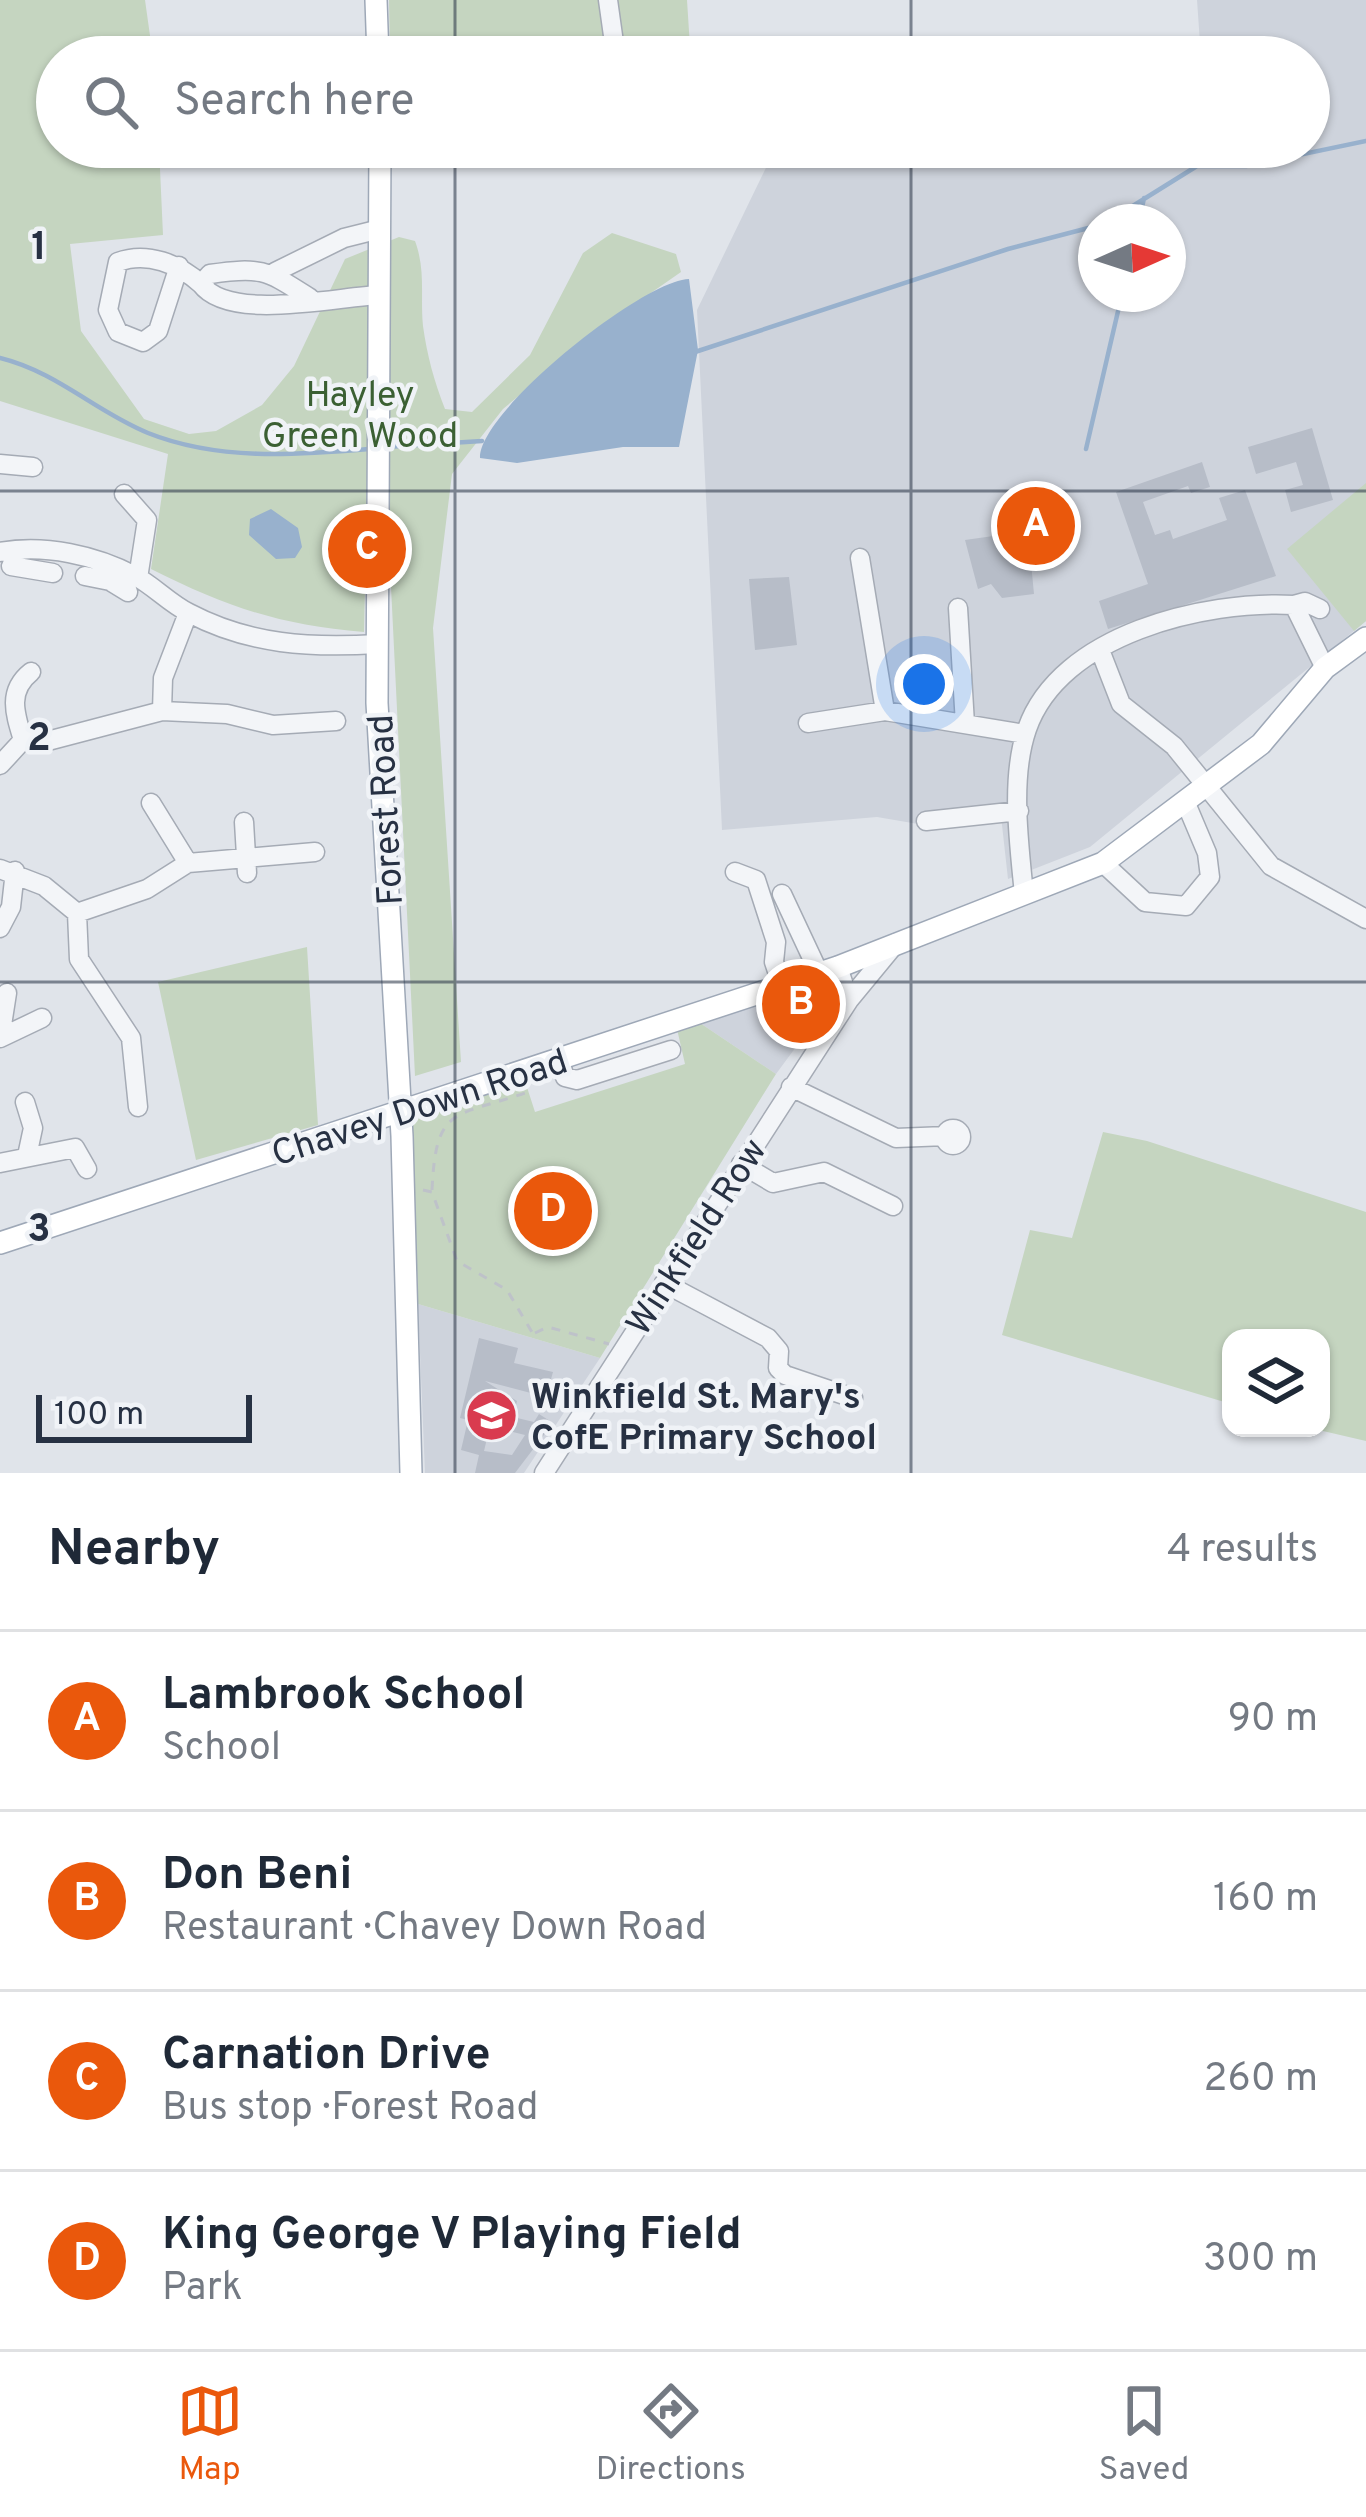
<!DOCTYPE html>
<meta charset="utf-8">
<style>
:root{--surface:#fff;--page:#f6f6f7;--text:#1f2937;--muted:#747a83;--line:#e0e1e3;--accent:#ea580c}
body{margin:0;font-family:Overpass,sans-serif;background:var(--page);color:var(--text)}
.controls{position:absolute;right:36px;bottom:36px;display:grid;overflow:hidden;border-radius:24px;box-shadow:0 3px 9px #0004}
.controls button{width:108px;height:108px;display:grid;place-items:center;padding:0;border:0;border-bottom:3px solid var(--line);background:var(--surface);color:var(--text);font:60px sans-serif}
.compass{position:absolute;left:1078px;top:204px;width:108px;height:108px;border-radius:50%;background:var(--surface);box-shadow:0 3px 9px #0004;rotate:87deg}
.scale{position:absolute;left:36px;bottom:30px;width:216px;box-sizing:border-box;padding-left:12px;border:6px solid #273143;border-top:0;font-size:33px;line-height:42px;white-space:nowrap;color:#273143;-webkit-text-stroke:9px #f0f3f7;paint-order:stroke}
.you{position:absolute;left:924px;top:684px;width:42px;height:42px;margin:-30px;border:9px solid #fff;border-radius:50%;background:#1a73e8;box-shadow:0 0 0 18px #1a73e833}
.badge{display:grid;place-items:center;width:78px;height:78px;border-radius:50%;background:var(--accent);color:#fff;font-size:39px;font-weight:700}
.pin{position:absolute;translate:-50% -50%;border:6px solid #fff;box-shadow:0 3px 12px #0006}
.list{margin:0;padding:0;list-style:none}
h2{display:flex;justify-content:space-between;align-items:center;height:156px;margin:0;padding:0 48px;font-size:51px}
h2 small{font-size:39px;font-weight:400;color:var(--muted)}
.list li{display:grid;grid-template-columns:78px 1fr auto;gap:36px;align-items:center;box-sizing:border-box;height:180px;padding:0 48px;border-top:3px solid var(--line)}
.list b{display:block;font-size:45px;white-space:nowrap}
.list p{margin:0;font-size:39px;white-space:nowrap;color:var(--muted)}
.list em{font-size:39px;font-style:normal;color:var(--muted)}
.icon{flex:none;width:66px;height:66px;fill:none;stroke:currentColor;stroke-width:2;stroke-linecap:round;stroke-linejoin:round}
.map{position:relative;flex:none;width:1366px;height:1473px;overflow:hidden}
.search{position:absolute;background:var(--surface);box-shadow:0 3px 9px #0004;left:36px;right:36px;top:36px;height:132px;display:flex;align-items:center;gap:30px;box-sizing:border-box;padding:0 42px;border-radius:66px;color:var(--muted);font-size:45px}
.sheet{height:876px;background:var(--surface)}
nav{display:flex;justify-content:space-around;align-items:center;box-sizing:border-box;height:168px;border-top:3px solid var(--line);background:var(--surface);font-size:33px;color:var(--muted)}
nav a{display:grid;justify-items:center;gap:6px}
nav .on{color:var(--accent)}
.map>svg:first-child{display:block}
</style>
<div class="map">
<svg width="1366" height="1473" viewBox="0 0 1366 1473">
<rect width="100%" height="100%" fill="#e0e4ea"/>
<!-- built -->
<path fill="#ced3dc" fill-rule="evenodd" d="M1197,0H1366V621L1090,847L1008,879L1001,816L918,824L877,817L722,830L697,310L776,147H997L1010,163L1065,147H1155L1208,162V147H1309V57H1201ZM1096,222H1168V294H1096Z
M832,976L841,994L817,1035L807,1032L776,1074L700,1023Z
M418,1304L600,1358L524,1473H425Z"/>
<!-- green -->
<path fill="#c5d5c0" d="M0,0H145L153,57H57V147H159L163,235L70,244L81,331L144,419L189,434L216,431L262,405L294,366L345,259L399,237L415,241C426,271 420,295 423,326C427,355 434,381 445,409L472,412L530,355L583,253L612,233L676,254L681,272L602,327L503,409L452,474L433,628L461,1062L415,1076L389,546L366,548L364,632C279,625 227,607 151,569L168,454L0,401Z
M389,0H687L690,47L670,57H396L390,52Z
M1366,483V621L1354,631L1287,549Z
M307,947L318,1125L196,1160L158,982Z
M700,1023L776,1074L600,1358L418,1304L412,1117L524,1078L535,1112L685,1064L677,1029Z
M1103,1132L1147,1141L1366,1212V1441L1310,1428H1321V1338H1231V1404L1002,1335L1030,1230L1072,1238Z"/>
<!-- water -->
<path fill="#98b1cd" d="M689,279L698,350L679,447H623L517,463L480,458C478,412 643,280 689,279Z
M271,509L298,528L302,547L295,558L276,559L249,535L250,519Z"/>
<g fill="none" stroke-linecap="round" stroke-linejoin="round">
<!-- stream -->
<path stroke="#98b1cd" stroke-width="4.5" d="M1107,222L1197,166H1246L1366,141
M1139,222L1144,198
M695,352L1008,249L1096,226
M0,358C57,372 96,412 148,433C218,461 296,455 369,449
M386,447L482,441
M1086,449L1122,294"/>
</g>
<!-- building -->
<path fill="#b7bdc8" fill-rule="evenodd" d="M1312,428L1333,500L1291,512L1285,490L1303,485L1296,462L1256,474L1248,447Z
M1202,462L1210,487L1191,493L1188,486L1143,502L1155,535L1170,530L1173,539L1227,520L1219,498L1245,490L1276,576L1108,629L1099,601L1148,584L1116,492Z
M1028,531L1034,594L1002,598L991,584L978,589L965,540Z
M789,577L797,645L755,650L749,579Z
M817,990L821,1019L801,1025L797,1012L784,1015L780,1002Z
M479,1338L518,1348L514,1363L553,1372L546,1397L485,1381L517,1401L513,1417L534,1422L539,1414L553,1423L515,1473H475L479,1455L461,1450L468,1420L460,1418ZM490,1426L525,1435L512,1455L484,1451Z"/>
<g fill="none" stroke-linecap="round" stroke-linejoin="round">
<defs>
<path id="minor" d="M608,0L616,57
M179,266L158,331L143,342L118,332L108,310L118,262C147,251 179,264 201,284
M275,272L344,238L380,229
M310,298C267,271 263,266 210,274L201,284C229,322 335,297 379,295
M0,464L33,467
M124,494L147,520L138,578
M0,552C45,544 95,555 135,576C154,586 169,603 189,613C250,645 310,648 378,644
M860,558L885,711
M11,566L53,573
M114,567L110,581L128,592
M85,576L110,581
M1294,605L1305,602L1320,609
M958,608L965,724
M1100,650L1121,704L1174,746L1271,866L1366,919
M31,672C7,691 15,714 23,740L40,743L162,711L227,714L273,725L336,721
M162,711L163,678L188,613
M808,723L885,711L1025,734
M0,765L23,740
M151,803L188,863
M926,821L1019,811
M244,822L247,873
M1103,863L1145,902L1186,906L1210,877L1207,853L1185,801
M0,869L44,886L77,913L79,959L131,1038L138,1107
M735,872L756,880L776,942L774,962L782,986
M782,894L819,973
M1024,894C1019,843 1010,778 1027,729C1060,634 1205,600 1294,605L1325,668
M77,913L147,889L188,863L315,852
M0,928L11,907L15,871
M849,1000L896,943
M0,1038L42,1018
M0,1038L7,993
M559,1059L565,1077L577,1080L671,1050
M791,1087L896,1138L946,1136
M25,1102L33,1128L27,1156
M945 1137a8 8 0 1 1 16 0a8 8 0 1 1-16 0Z
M0,1163L75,1148L87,1169
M741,1164L773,1183L824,1172L893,1206
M664,1283L768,1338L779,1351L778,1368L785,1375L853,1398
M544,1473L849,1000L838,967"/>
<path id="major" d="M376,0L378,57
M380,147L377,703L402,1136L411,1473
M0,1243L838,967L1103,863L1261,744L1325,668L1366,638"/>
</defs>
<!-- minor casing -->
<use href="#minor" stroke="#a5abb5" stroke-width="21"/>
<!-- major casing -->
<use href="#major" stroke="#9ea8b7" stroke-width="24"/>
<!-- path -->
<path stroke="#bec2c9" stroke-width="3" stroke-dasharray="9 9" stroke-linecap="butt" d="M423,1190L432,1192L457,1261L507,1290L536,1339
M432,1190C436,1104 454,1118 528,1092
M535,1333L548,1327L609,1344"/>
<!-- minor -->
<use href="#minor" stroke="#f3f5f8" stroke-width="18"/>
<!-- major -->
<use href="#major" stroke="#fff" stroke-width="21"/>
</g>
<!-- grid -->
<path fill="none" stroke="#273143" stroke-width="3" stroke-opacity="0.55" d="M455,0V57M911,0V57M455,147V1473M911,147V1473M0,491H1366M0,982H1366"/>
<!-- icons -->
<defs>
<symbol id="school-disc" viewBox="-11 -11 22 22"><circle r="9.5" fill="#d93b4f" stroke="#f0f3f7"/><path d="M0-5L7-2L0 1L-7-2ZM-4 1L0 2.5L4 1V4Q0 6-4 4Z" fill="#fff"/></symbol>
</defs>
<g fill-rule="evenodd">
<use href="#school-disc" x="462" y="1386" width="59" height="59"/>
</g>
<g text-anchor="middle" stroke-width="9" stroke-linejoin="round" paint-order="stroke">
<!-- park labels -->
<g font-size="36" fill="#3b6033" stroke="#f0f3f7">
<text x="360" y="406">Hayley<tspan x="360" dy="41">Green Wood</tspan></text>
</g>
<!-- street labels -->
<g font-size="36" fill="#273143" stroke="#f0f3f7">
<text transform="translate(384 810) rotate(-93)" y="13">Forest Road</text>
<text transform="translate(419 1106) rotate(-18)" y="13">Chavey Down Road</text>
<text transform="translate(695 1236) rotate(-57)" y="13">Winkfield Row</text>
</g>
<!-- poi labels -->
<g font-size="36" font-weight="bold" fill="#273143" stroke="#f0f3f7" text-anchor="start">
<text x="531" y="1408">Winkfield St. Mary's<tspan x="531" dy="41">CofE Primary School</tspan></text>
</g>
</g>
<g font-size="39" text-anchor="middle" font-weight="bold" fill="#273143" stroke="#f0f3f7" stroke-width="9" stroke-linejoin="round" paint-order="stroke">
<text x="39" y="259">1</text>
<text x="39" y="750">2</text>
<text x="39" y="1241">3</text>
</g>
</svg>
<div class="controls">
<button><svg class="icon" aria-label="layers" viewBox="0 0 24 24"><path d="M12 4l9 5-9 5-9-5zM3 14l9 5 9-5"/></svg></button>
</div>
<svg class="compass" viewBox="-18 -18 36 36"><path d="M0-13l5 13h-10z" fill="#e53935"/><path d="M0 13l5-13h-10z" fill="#747a83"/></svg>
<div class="scale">100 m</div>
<div class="you"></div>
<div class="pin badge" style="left:1036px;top:526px">A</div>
<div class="pin badge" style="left:801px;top:1004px">B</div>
<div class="pin badge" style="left:367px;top:549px">C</div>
<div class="pin badge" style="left:553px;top:1211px">D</div>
<div class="search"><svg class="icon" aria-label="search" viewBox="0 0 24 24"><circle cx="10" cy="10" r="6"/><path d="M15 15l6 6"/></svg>Search here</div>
</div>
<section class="sheet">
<h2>Nearby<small>4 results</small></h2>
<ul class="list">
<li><span class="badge">A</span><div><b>Lambrook School</b><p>School</p></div><em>90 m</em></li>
<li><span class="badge">B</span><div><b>Don Beni</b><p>Restaurant · Chavey Down Road</p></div><em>160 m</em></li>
<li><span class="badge">C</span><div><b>Carnation Drive</b><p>Bus stop · Forest Road</p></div><em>260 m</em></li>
<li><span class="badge">D</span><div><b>King George V Playing Field</b><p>Park</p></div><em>300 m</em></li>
</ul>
</section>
<nav>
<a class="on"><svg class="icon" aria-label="map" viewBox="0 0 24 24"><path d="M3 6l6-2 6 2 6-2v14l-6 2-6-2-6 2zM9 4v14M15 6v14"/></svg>Map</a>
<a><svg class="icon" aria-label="directions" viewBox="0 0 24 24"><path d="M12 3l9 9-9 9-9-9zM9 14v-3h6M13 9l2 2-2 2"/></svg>Directions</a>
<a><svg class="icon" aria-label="saved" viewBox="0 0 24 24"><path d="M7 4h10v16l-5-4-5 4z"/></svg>Saved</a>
</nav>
